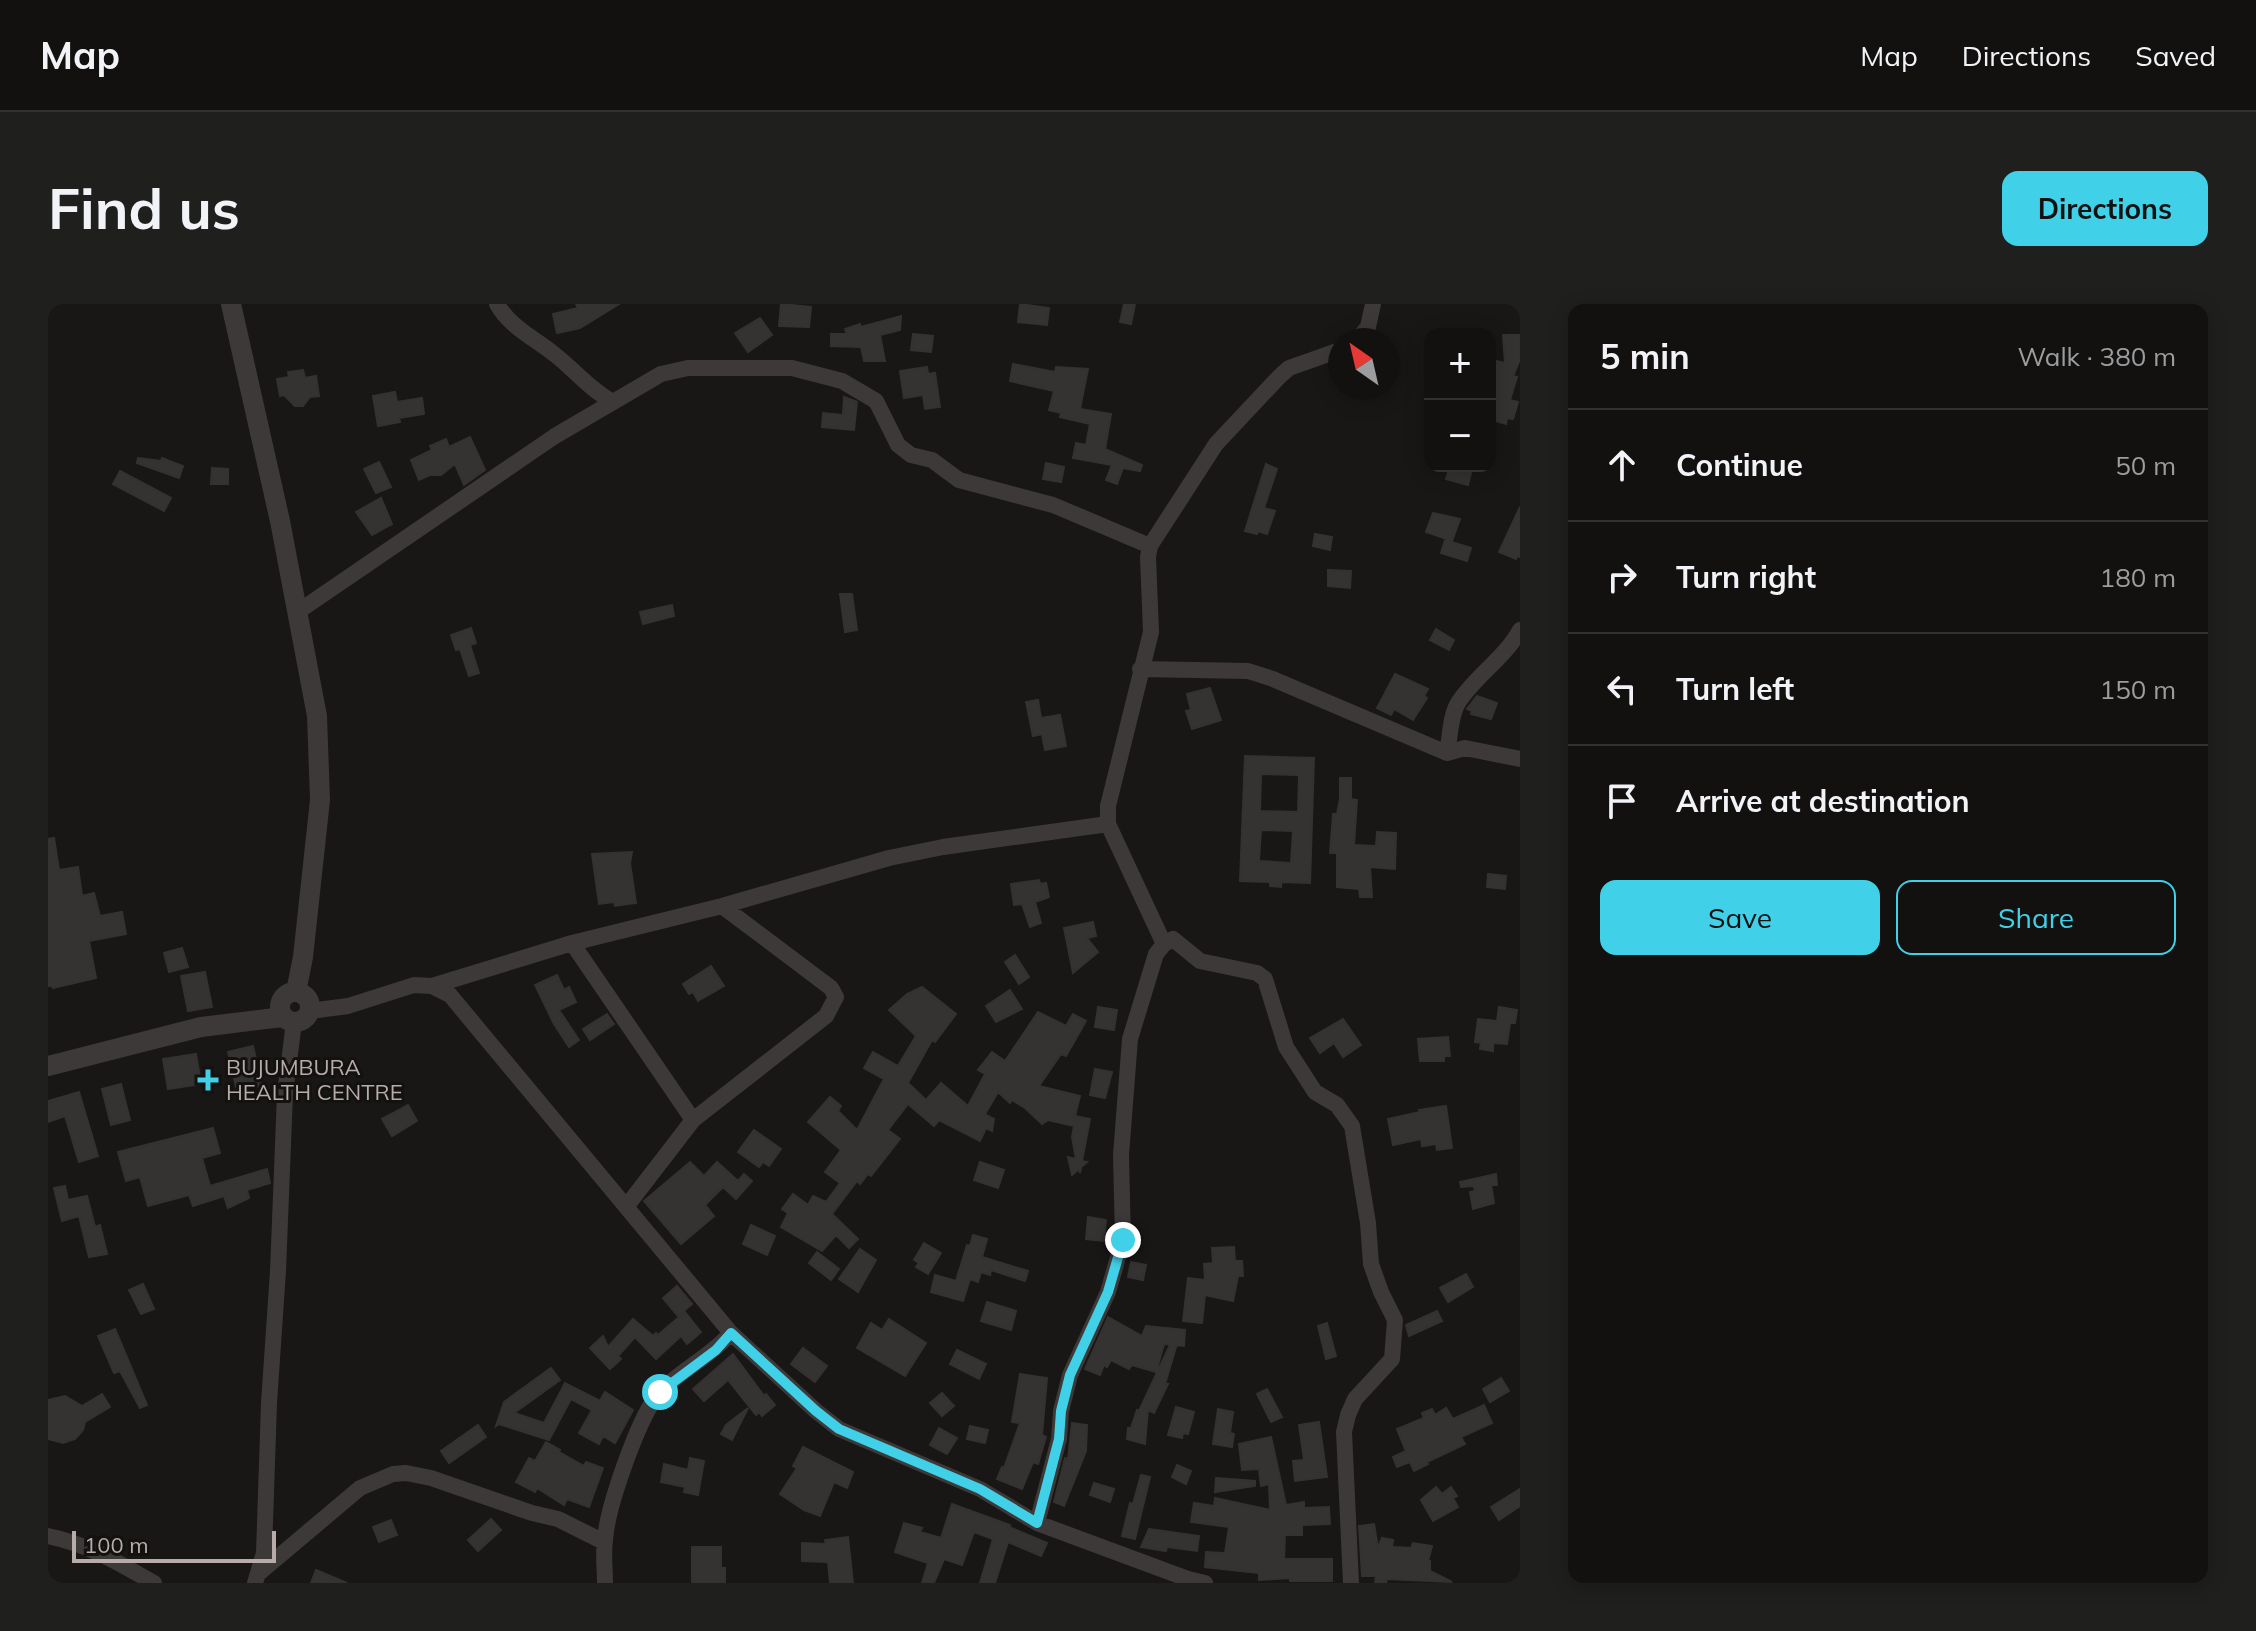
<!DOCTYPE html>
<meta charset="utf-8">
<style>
:root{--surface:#121110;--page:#1f1f1e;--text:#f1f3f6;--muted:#9c9d9f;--line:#313130;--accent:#40d0e7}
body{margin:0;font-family:Mulish,sans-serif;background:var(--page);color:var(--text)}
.controls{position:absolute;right:24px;top:24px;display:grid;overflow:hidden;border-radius:16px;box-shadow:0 4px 20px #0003}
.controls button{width:72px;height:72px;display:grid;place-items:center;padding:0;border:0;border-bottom:2px solid var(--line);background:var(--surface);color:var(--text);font:40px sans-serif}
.compass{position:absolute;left:1280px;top:24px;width:72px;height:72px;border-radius:50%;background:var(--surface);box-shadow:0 4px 20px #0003;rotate:326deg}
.scale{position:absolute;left:24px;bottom:20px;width:204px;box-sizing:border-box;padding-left:8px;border:4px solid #b7aca9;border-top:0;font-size:22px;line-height:28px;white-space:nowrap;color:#b7aca9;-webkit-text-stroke:6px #131211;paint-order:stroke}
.stop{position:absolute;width:24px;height:24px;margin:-18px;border:6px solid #40d0e7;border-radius:50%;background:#fff}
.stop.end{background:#40d0e7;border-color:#fff;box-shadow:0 2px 8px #0008}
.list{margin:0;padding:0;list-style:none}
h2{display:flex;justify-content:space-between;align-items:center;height:104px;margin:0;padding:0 32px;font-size:34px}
h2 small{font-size:26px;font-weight:400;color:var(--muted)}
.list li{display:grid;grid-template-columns:52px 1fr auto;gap:24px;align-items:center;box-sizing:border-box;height:112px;padding:0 32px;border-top:2px solid var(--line)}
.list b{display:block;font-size:30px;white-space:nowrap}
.list em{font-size:26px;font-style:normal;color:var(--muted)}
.actions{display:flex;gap:16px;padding:24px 32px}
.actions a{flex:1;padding:18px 0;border:2px solid var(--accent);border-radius:16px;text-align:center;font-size:28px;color:var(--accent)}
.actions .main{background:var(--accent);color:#111}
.icon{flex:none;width:44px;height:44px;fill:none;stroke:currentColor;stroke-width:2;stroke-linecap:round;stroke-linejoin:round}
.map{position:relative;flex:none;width:1472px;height:1279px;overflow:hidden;border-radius:16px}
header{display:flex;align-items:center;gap:48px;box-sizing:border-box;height:112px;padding:0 40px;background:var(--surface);border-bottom:2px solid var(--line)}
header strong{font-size:38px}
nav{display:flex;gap:44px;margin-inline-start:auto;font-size:28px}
.intro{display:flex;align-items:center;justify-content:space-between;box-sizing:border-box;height:192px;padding:0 48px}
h1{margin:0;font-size:56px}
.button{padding:20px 36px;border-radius:16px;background:var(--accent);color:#111;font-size:28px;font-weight:700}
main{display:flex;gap:48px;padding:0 48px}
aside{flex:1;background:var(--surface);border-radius:16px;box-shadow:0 4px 20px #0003}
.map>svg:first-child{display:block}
</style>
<header>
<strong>Map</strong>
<nav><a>Map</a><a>Directions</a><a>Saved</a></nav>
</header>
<div class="intro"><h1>Find us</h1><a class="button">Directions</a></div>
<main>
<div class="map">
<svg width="1472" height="1279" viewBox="0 0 1472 1279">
<rect width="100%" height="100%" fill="#181716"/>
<!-- building -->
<path fill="#343332" stroke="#343231" stroke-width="2" fill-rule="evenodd" d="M528,0H571L532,24L509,29L505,10L530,4Z
M733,0L763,3L761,23L731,22Z
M972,0L1001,4L999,21L970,18Z
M1076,0H1087L1083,20L1072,18Z
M853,12L852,26L832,31L837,57H816L813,43L783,42V30H799L797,25L812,20L813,23Z
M712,14L724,31L700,48L687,29Z
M865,30L885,32L883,48L863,46Z
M1455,31H1472V55L1465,72L1469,73L1462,96L1470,98L1465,115L1459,114L1458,120L1448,117L1449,112L1442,110L1448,82L1442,78L1448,57L1457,59Z
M965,60L1007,68L1008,63L1040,65L1032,105L1063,110L1057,145L1094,161L1092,167L1075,164L1069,180L1058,176L1064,161L1025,154L1028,139L1038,141L1042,120L1012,113L1013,109L1001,106L1006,87L962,77Z
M879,63L880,70L887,69L892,103L877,105L875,91L856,94L852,67Z
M255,66L257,74L268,72L271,92L262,93L255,102H247L236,91L232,92L229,75L241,73L240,68Z
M347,88L349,98L374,94L376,110L351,114L352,118L330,122L325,92Z
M796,93L809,98L806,126L774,123L775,109L795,111Z
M422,133L437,166L416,181L407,160L393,171H382L371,176L363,156L384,146L382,142L398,135L401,143Z
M90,154L113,157L114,154L135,162L131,174L89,159Z
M331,158L343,183L328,189L316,165Z
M998,159L1016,163L1013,178L995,175Z
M1218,160L1229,165L1216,204L1227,207L1219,230L1210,227L1209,230L1197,227Z
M1402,162H1422L1420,168L1423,169L1420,181L1398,175Z
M164,164L180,165V180H163Z
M72,167L123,194L116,207L65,180Z
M333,194L344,220L324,231L308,208Z
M1472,203V253L1469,252L1468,255L1451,248Z
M1385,209L1412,215L1404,237L1378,228Z
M1267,230L1284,233L1282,246L1265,242Z
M1397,236L1423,244L1419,257L1393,249Z
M1280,266L1303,267L1302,284L1280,282Z
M792,290H804L809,326L797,328Z
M624,301L626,312L595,320L592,308Z
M423,324L428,339L422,341L431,369L421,372L412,345L408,346L403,331Z
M1388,325L1406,336L1401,346L1382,336Z
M1347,370L1380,385L1376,392L1379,394L1365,416L1346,405L1343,411L1329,404Z
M1162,384L1173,416L1144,425L1138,407L1143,406L1139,390Z
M1429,392L1449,399L1443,415L1423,410L1424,407L1419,405Z
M990,396L993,414L1012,411L1018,442L997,446L994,430L985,432L978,398Z
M1197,452L1266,454L1262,579L1233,578V583L1222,582V578L1192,577ZM1213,470L1251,471L1250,508L1212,507ZM1213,526L1245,527L1243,559L1211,557Z
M1292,474H1303V495L1309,496L1306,541L1328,542L1329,528L1348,529L1347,565L1322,563L1324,593H1312L1311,585L1289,583V549H1282L1285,510H1289L1292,495Z
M6,534L11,566L30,563L34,592L46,589L52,612L74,608L78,630L41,637L48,674L5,684V682H0V535Z
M584,548L582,559L588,599L567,602L566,598L551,600L544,550Z
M1440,570L1458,572L1457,585L1439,583Z
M991,576L992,580L998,579L1001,593L987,598L993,619L982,623L974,600L966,601L963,580Z
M1045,618L1048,632L1039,634L1050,648L1025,669L1016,624Z
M134,644L140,663L121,668L116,649Z
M967,651L981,673L971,680L957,658Z
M663,662L676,682L650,697L645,688L641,690L635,680Z
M157,668L164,703L140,707L133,672Z
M509,671L516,686L521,683L528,698L511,706L531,736L521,743L506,720L487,681Z
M874,683L908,710L887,738L884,736L860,779L878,796L893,779L920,802L937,770L930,766L944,748L957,757L990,708L1018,722L1025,710L1038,717L1018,752L1013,750L991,782L1032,792L1027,812L1042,815L1034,857L1039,858L1033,863L1032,869L1031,865L1024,871L1020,853L1028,855L1024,833L1026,822L1000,816L994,820L977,804L964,796L962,799L950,788L937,810L946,815L944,827L938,824L932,837L891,816L886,822L860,800L840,826L852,835L823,872L820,870L812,880L809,877L784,910L810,935L801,944L788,931L774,947L733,923L740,909L734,905L745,890L760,901L765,892L778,898L792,879L777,868L793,846L760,818L782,793L793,802L790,807L809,826L836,775L816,764L825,748L850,762L868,732L841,706L859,690Z
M962,686L974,705L948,718L938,702Z
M1050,703L1069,706L1066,726L1047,723Z
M1451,703L1469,706L1467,719H1462L1459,740L1445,739V747L1432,745L1433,739L1427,738L1430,715L1449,717Z
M559,710L566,720L542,736L535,725Z
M1295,715L1313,741L1295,753L1286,739L1272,749L1262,734Z
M1400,733L1402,752H1396V757H1372L1370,735Z
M205,742L214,782L189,787L180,748Z
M148,750L153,780L120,785L115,755Z
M1047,765L1064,768L1057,794L1042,791Z
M73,780L82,816L63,821L54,785Z
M31,788L50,852L31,858L17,812L0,818V797Z
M360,801L369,817L344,832L334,815Z
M1398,802L1404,844L1389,846L1388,840L1374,842L1373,835L1345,841L1340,815L1372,808L1371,806Z
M165,824L172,849L154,854L162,882L219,865L222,879L199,886L201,894L180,904L176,892L145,902L141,891L100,902L92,873L78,877L70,848Z
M706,826L733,845L721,862L715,858L711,863L690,848Z
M642,858L656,872L669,858L690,877L696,870L704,877L688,895L675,883L657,901L666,912L633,940L596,897Z
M932,858L956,866L950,884L926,876Z
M1448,870L1449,881H1443L1446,899L1425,905L1422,888L1427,887L1426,882L1413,883L1412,878Z
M17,882L20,896L39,892L47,923L52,921L59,950L41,953L31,912L14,917L6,884Z
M1040,913L1058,916L1056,937L1038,935Z
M703,921L727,932L719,951L695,940Z
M925,931L939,935L934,953L980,967L977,977L943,966L942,971L933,968L930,978L922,975L915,997L883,988L887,971L908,977L919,941L922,942Z
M876,939L893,949L880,970L868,963L871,959L866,956Z
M1186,943L1187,957H1194L1195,972H1190L1185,997L1157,991L1154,1019L1135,1017L1140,974L1157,976L1156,960L1165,959L1164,944Z
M812,945L828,956L810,988L791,975Z
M769,948L791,965L783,976L761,959Z
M1083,958L1098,961L1095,976L1080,973Z
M1418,970L1425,983L1400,998L1392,984Z
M95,980L106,1005L93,1010L81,986Z
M629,982L644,1000L630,1012L615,994Z
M939,998L968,1007L963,1026L933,1017Z
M1389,1007L1394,1017L1361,1032L1358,1021Z
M637,1008L653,1028L639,1040L633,1032L608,1055L587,1033L570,1052L573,1055L562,1065L542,1044L555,1032L560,1043L585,1015L605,1032L608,1029L610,1031Z
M1060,1013L1094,1032L1098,1022L1137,1026L1136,1042L1116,1040L1108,1068L1084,1061L1081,1065L1063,1056L1059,1063L1056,1061L1052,1071L1037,1065Z
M841,1015L878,1039L857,1072L809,1044L823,1019L834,1026Z
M1279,1019L1288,1052L1278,1055L1270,1022Z
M67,1025L99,1101L92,1104L72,1067L66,1069L50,1032Z
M1122,1041L1128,1043L1117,1080H1120L1106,1109L1100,1106L1097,1140L1079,1135L1080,1124H1083L1089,1106L1091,1107Z
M755,1044L779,1062L767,1078L743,1060Z
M909,1046L938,1060L931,1075L902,1060Z
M685,1050L716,1092L718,1090L727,1101L714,1112L711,1108L708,1111L680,1076L656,1097L645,1085Z
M503,1064L512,1076L466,1109L496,1119L517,1079L552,1097L557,1088L585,1106L567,1139L555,1132L551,1140L531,1129L544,1106L523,1095L501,1136L451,1120L448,1122L456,1098Z
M972,1070L999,1074L994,1131L998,1133L990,1160L985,1158L974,1185L949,1175L954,1163L956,1164L972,1119L964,1118Z
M1453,1074L1461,1087L1442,1098L1435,1085Z
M1219,1085L1234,1113L1223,1118L1209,1090Z
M894,1089L906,1102L894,1112L882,1099Z
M54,1090L62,1103L37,1118L35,1126L27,1135L15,1139L0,1135V1096L17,1092L34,1102Z
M1436,1101L1444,1119L1413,1133L1417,1140L1379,1158L1380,1160L1366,1167L1362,1158L1349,1163L1345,1153L1358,1147L1349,1125L1376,1114L1374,1109L1384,1105L1387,1111L1398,1104L1405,1115Z
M1128,1103L1146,1108L1140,1130L1135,1129L1134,1134L1120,1131Z
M700,1104L684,1136L673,1130L678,1121Z
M1170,1105L1185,1108L1182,1129L1186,1130L1184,1143L1165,1140Z
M1271,1118L1279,1173L1247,1177L1245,1157L1256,1156L1251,1121Z
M1024,1119L1039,1121L1038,1147L1016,1202L1006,1198L1017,1154L1020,1155Z
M430,1121L438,1133L401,1159L393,1147Z
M922,1122L940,1126L937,1139L919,1135Z
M891,1124L909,1134L899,1150L882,1141Z
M1223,1133L1238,1201L1256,1198V1204L1281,1203L1282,1220L1254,1221V1231H1237L1236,1255H1284V1277H1242V1274L1211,1276V1269L1157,1263L1158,1248L1177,1249L1181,1223L1143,1218L1146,1199L1166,1202L1167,1194L1222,1206L1221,1180L1213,1182L1211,1165L1194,1166L1191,1140Z
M498,1138L512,1146L511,1148L536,1162L538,1158L555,1164L541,1203L519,1195L516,1201L489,1184L487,1188L468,1178L481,1154L487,1157Z
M755,1143L805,1168L799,1184L786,1178L772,1212L756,1206L732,1190L749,1164L745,1162Z
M642,1154L656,1157L650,1191L636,1188L637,1183L613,1178L616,1160L640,1166Z
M1129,1161L1143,1167L1138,1180L1124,1173Z
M1093,1171L1102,1173L1087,1235L1074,1232L1082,1199L1085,1200Z
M1168,1174L1207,1177V1182L1167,1188Z
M1046,1179L1066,1185L1062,1198L1042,1191Z
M1388,1183L1394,1190L1403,1183L1409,1192L1405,1194L1410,1203L1385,1217L1373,1196Z
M1472,1185V1202L1451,1216L1443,1203Z
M904,1200L962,1221L961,1223L999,1239L993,1252L960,1238L947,1279H932L945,1235L926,1228L914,1261L896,1255L886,1279H874L880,1259L847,1248L856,1219L874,1224L872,1228L893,1234Z
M443,1215L453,1226L430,1247L420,1236Z
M343,1216L349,1231L331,1238L325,1223Z
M1326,1220L1330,1244L1334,1234L1345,1236L1344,1243L1363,1244L1365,1239L1384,1242L1380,1257H1382V1267L1404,1278L1339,1275L1338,1279H1327L1328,1272H1314L1311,1222Z
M1101,1225L1151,1232L1149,1247L1119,1243L1118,1247L1093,1243Z
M800,1233L805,1279H782L780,1258L754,1257V1239L778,1240L777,1236Z
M644,1243H673V1264H677V1279H644Z
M268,1266L299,1279H263Z"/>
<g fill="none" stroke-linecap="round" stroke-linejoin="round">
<!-- minor -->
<path stroke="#3d3938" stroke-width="16" d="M449,0C462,23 486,34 506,50C527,66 541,85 565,98
M1309,36L1320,23L1325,0
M251,307L507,132L613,70L640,64H744L794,77L828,97L850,141L863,151L884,156L911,176L1005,201L1102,242
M1092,365L1200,367L1225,375L1399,449L1417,444L1472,455
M1399,449C1402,435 1402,412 1410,399C1427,372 1456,355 1472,326
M524,639L645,816
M1116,640L1125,635L1152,657L1209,669L1217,675L1238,743L1267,788L1289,801L1304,822L1320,919L1323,960L1333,988L1347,1016L1344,1055L1307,1095L1300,1111L1296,1128L1303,1279
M384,682L524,639L674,602L841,554L895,543L1060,520
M262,707L300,702L366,681L384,682L402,691L683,1029C662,1053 634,1065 612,1088C591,1111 559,1204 557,1236C555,1250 557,1265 557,1279
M578,903L645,816L778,712L788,693L783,684L674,602
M683,1029L768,1107L791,1125L932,1185L989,1219L1140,1275L1157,1279
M989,1219L1011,1135L1013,1107L1022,1071L1060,988L1075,936L1073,851L1082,735L1108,650L1116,640L1060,520V502L1103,328L1100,253L1102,242L1168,140L1231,73L1241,64L1292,46
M0,1232C40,1240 71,1259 106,1279
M210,1270L312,1184L345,1170L358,1169L383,1174L484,1209L510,1215L556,1238
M207,1279L216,1249L221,1099L230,967L237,790L246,718"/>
<!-- tertiary -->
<path stroke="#3d3938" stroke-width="20" d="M183,0L232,217L269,412L272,496L255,653L248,688
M232 703a15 15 0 1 1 30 0a15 15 0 1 1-30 0Z
M0,762L153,723L235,713"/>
</g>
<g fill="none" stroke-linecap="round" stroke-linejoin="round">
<!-- route -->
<path stroke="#40d0e7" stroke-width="10" d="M612,1088L668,1046L683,1029L768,1107L791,1125L932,1185L989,1219L1011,1135L1013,1107L1022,1071L1060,988L1075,936"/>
</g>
<!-- markers -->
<path fill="#40d0e7" stroke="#131211" stroke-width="3" d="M156 764h8v8h8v8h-8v8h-8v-8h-8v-8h8z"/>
<g text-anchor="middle" stroke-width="6" stroke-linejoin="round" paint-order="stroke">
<!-- poi labels -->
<g font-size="22" fill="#b7aca9" stroke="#131211" text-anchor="start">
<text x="178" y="771">BUJUMBURA<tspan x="178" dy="25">HEALTH CENTRE</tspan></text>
</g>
</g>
</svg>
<div class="controls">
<button>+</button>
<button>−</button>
</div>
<svg class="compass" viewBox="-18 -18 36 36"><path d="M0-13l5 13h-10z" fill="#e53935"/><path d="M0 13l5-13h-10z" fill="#9c9d9f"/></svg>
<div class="scale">100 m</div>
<div class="stop" style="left:612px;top:1088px"></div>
<div class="stop end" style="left:1075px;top:936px"></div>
</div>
<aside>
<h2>5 min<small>Walk · 380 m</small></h2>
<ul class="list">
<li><svg class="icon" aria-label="ahead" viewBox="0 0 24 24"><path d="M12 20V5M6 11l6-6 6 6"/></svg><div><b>Continue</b></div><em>50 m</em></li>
<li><svg class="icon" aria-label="right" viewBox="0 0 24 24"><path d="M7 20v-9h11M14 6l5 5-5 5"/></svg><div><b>Turn right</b></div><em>180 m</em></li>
<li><svg class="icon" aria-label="left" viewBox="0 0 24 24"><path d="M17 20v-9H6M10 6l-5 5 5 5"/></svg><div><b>Turn left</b></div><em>150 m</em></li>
<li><svg class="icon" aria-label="arrive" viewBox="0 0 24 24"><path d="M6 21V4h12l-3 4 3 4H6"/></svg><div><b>Arrive at destination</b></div></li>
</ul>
<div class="actions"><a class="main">Save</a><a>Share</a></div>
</aside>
</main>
